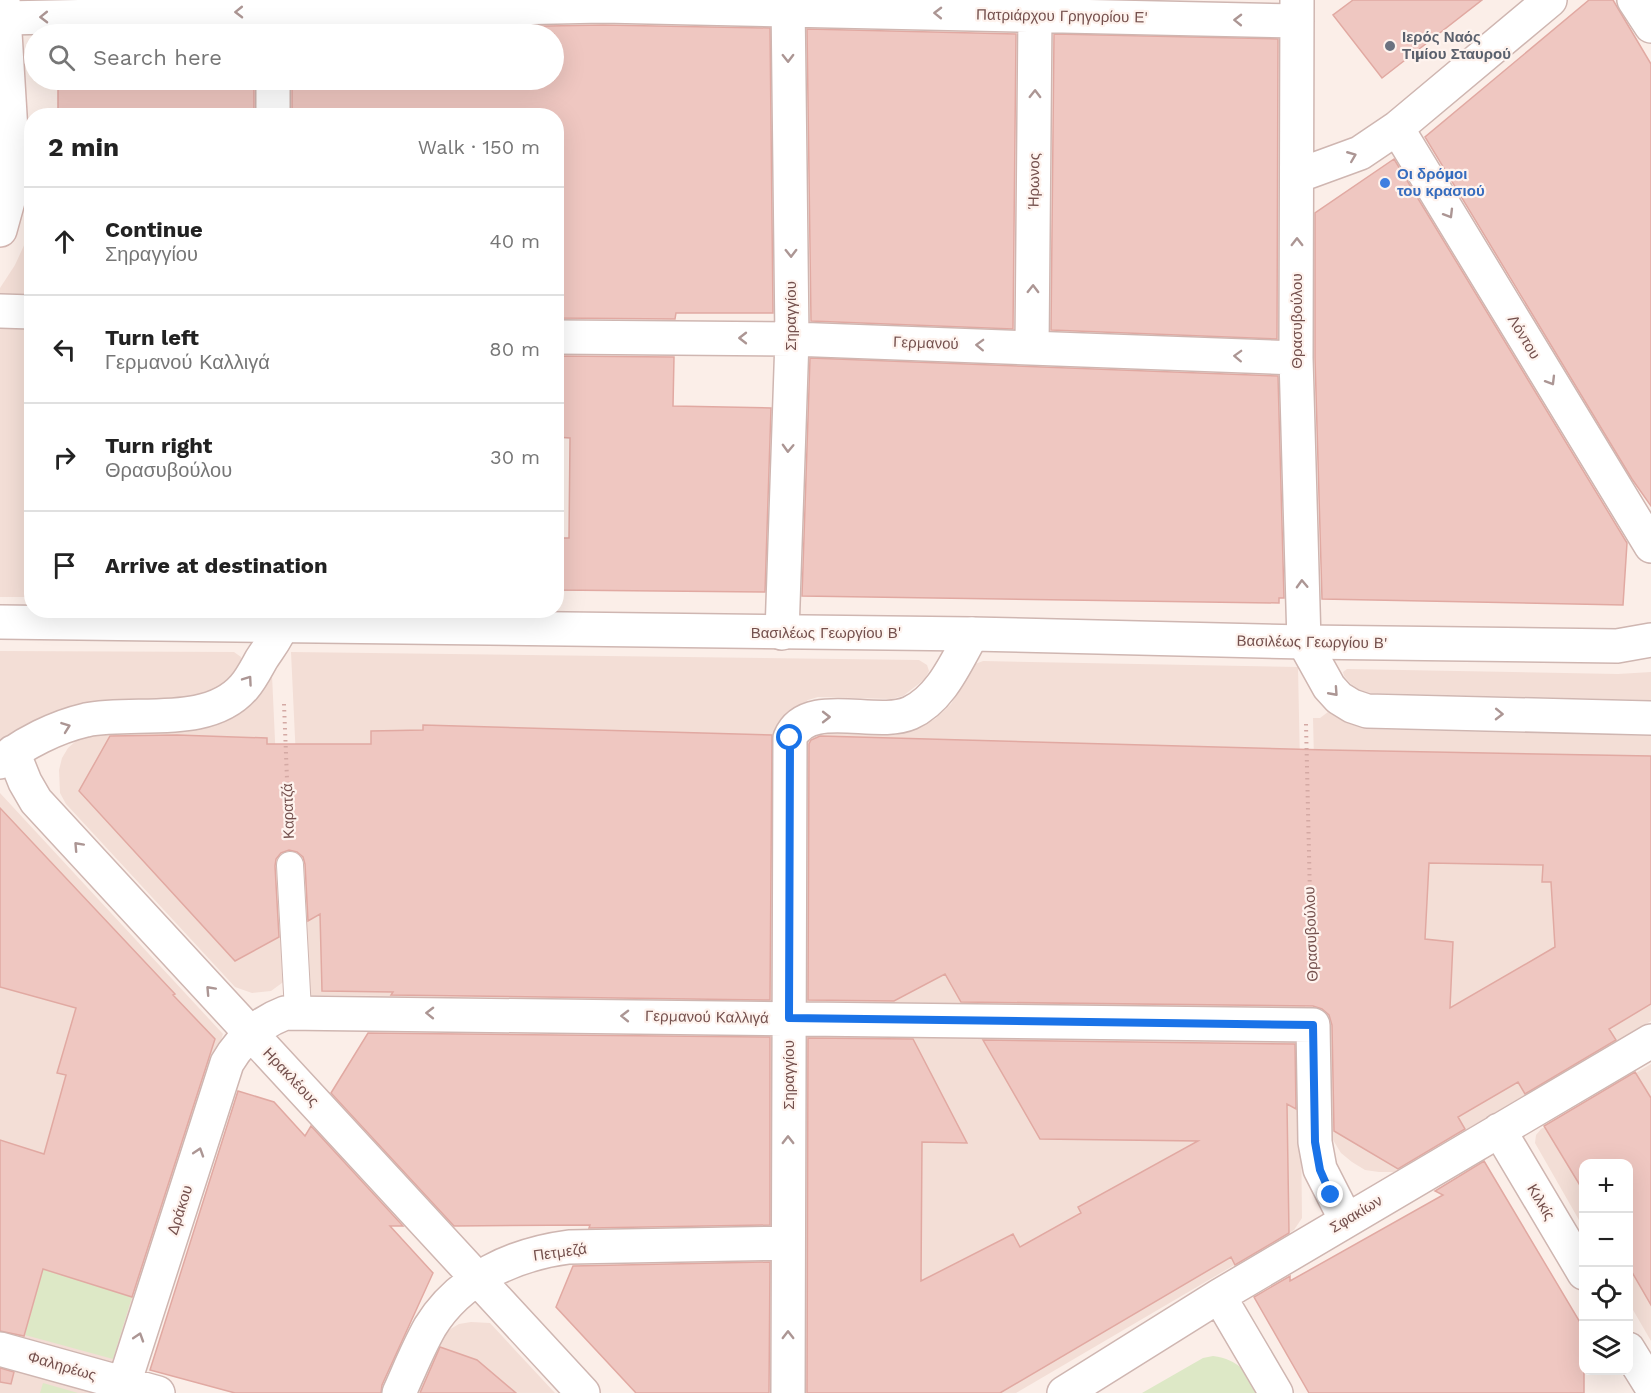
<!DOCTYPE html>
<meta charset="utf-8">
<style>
:root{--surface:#fff;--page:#f2f2f2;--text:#222;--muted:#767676;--line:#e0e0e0}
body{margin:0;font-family:"Work Sans",sans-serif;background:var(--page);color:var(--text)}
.controls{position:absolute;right:18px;bottom:18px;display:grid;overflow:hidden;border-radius:12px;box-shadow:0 6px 24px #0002}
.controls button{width:54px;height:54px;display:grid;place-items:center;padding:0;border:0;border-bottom:2px solid var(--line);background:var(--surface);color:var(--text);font:30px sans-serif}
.stop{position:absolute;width:18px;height:18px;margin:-14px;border:4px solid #1a73e8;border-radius:50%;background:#fff}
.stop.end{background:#1a73e8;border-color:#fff;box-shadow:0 2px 6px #0008}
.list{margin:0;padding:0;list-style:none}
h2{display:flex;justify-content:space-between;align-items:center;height:78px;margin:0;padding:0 24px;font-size:26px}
h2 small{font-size:20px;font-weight:400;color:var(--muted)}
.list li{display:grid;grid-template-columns:39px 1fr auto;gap:18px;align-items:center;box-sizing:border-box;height:108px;padding:0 24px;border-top:2px solid var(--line)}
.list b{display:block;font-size:22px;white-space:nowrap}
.list p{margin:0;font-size:20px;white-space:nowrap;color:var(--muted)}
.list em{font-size:20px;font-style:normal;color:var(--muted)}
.icon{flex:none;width:33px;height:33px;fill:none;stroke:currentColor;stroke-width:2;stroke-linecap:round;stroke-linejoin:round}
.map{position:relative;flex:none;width:1651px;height:1393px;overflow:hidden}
.search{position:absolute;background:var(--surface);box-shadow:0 6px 24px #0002;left:24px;top:24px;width:540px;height:66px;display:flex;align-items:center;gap:15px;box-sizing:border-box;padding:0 21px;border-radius:33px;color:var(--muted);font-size:22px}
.panel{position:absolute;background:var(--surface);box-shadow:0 6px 24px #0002;left:24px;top:108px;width:540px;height:510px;border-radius:24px}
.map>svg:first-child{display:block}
</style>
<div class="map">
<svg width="1651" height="1393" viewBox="0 0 1651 1393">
<rect width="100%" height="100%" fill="#fbeee8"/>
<!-- residential -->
<path fill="#f3ded6" d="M31,230V597H0V288L15,265Z
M0,651L234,652L241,657L243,664L220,689L0,746Z
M291,652L919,660L927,665L929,671L925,679L903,696L891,699L818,697L808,700L788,714L781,724L775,1001L307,995Z
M983,661L1298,667L1305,1008L802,1001L803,743L812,733L895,735L916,729L935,719L951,704L972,668L975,664Z
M1347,669L1618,674L1651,672V700L1371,693L1360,690L1351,684L1344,676L1343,672Z
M272,675L286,980L271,991L252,993L235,987L66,804L60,793L59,770L62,758L68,748L77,740L87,733L190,729L218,724L234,715Z
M1328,712L1345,722L1364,729L1651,736V1021L1394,1172H1379L1365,1170L1352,1162L1341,1153L1333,1140L1329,1127L1327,1009H1320L1313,718H1320Z
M0,793L223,1034L116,1367L0,1334Z
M802,1034L1300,1041L1302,1218L1294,1230L1016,1393H801Z
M1651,1064V1341L1629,1303L1628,1164H1584L1583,1227L1535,1143L1536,1135L1541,1129Z
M471,1322L490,1323L555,1393H413L442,1334L459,1324Z
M0,1365L101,1393H0Z"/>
<!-- green -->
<path fill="#dde8c6" d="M43,1269L132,1297L113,1359L25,1335Z
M1213,1356C1240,1360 1245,1371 1258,1393H1142L1203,1358Z
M43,1383L78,1393H40Z"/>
<!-- building -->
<path fill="#efc7c1" stroke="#e1a9a2" stroke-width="1.5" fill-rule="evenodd" d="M1353,0H1482L1382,78L1333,15Z
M1589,0H1613L1651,64V506L1632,479L1425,137Z
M603,25L770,28L773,313H676L675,319L556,318V116H292V80H554V34H117Z
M807,29L1016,34L1013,329L811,321Z
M1054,34L1278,39L1277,339L1051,330Z
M58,80H254V116H58Z
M1394,159L1627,543L1623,605L1322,599L1315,358V213Z
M556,356L674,357L673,406L771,408L765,592L556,590V538H569L570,438L556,437Z
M810,358L1278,376L1284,598H1279V603L802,596Z
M423,725L772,735L770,1000L391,995L393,992L322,991L320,914L308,921L305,864L303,857L297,852L289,850L281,853L276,859L275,866L279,937L235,961L79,791L110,736L177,735L267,738V744H371V731L423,730Z
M820,736L1328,750L1651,756V1004L1609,1029L1616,1040L1525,1094L1518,1082L1458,1117L1465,1129L1398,1169L1334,1131L1332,1025L1329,1015L1322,1009L1313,1006L961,1002L945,974L894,1001L808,1000L809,744L811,740ZM1429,863L1543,865L1542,882H1551L1555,947L1450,1008L1453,942L1425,939Z
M0,808L175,994L173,995L215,1039L132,1297L43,1269L24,1336L0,1331V1140L44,1154L66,1075L57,1073L76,1008L0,987Z
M368,1033L770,1037V1225L589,1228L590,1225L454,1226L331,1093Z
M808,1038L913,1039L967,1143L922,1142L921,1281L1013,1234L1020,1247L1081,1213L1078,1207L1198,1141L1040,1139L983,1040L1295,1044L1296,1109L1287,1104L1289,1233L1235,1265L1231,1257L1000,1393H807Z
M1635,1072L1651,1098V1305L1629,1267V1164H1584V1192L1544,1126Z
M238,1091L274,1102L305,1136L311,1126L403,1226H390L433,1273L382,1385L381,1393H235L150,1370Z
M1484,1161L1584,1329V1393H1309L1254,1297L1290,1276V1281L1443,1195L1435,1191Z
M770,1262L769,1393H636L556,1307L573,1266Z
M440,1347L477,1360L516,1393H420Z
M0,1368L14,1372L11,1384L0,1382Z"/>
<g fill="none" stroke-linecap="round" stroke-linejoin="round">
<defs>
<path id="service" d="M290,865L298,1011"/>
<path id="minor" d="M1297,0L1296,358L1304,642L1329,687L1339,698L1352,706L1367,711L1651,718
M1634,0L1651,26
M4,18L603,6L1297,21
M273,116V80
M1397,128L1651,546
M1297,176L1360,153L1397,128L1550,0
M0,311L32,312
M556,337L792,339L1296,358
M1032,347L1035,15
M782,633L792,339L788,0
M13,752L25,782L36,801L583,1393
M0,762C24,743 56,727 86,720C135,710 208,729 244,687C251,679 256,669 261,660C267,650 279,636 282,624C282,620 282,615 282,610
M1499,1130L1584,1273
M1219,1296L1276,1393
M0,1349L158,1393
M1628,1349L1651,1386
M121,1393L227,1063C241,1039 259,1023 285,1013L1313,1025L1315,1142L1320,1169L1346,1220
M399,1393C409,1371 418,1348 430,1327C460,1278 515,1254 569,1247L788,1243
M788,1393L790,738C807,697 876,728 910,713C941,699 956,662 972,634
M1064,1393L1219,1296L1651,1041"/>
<path id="tertiary" d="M0,622L972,634L1304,642L1617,646L1651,640"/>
<path id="secondary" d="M0,230L8,201L13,164L3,0"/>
</defs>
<!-- service casing -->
<use href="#service" stroke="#cfb6b1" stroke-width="28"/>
<!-- minor casing -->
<use href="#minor" stroke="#cfb6b1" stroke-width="36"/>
<!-- tertiary casing -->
<use href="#tertiary" stroke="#cfb6b1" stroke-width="36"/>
<!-- secondary casing -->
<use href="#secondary" stroke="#d4b6b1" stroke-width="36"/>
<!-- path -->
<path stroke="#d4a9a4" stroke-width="4" stroke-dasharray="1.5 4.5" stroke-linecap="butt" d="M284,704L289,829
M1306,724L1312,983"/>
<!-- service -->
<use href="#service" stroke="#fff" stroke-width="26"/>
<!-- minor -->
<use href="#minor" stroke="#fff" stroke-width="33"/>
<!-- tertiary -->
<use href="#tertiary" stroke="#fff" stroke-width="33"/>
<!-- secondary -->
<use href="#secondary" stroke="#fff" stroke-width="33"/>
</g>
<!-- one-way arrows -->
<defs><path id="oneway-chevron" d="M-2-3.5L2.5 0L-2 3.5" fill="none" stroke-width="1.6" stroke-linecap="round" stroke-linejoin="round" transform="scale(1.5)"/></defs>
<g stroke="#ac9694">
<use href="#oneway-chevron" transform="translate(239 12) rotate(179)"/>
<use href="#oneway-chevron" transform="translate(938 13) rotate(-179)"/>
<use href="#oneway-chevron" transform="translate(44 17) rotate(179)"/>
<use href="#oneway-chevron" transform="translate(1238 20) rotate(-179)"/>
<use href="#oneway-chevron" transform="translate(788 58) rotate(89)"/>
<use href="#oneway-chevron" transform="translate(1035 94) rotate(-89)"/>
<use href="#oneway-chevron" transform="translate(1352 156) rotate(-22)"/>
<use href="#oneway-chevron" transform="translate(1449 214) rotate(59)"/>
<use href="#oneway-chevron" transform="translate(1297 242) rotate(-90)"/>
<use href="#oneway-chevron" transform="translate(791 253) rotate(89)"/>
<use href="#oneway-chevron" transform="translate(1033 289) rotate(-89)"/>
<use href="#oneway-chevron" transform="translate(743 338) rotate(-180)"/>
<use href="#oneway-chevron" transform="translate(980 345) rotate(-178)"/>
<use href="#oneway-chevron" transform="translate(1238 356) rotate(-178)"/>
<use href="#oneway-chevron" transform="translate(1551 381) rotate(59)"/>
<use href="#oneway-chevron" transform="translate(788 448) rotate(92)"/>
<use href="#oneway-chevron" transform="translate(1302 584) rotate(-92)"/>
<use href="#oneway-chevron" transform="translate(248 680) rotate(-55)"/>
<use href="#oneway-chevron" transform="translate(1334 692) rotate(48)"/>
<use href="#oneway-chevron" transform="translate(1499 714) rotate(1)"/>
<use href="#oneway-chevron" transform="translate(826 717)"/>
<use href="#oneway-chevron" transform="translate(66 727) rotate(-20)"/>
<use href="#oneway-chevron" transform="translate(78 846) rotate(-133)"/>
<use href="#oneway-chevron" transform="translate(210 990) rotate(-133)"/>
<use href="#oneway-chevron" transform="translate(430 1013) rotate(-179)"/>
<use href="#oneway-chevron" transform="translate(625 1016) rotate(-179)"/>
<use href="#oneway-chevron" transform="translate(788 1140) rotate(-90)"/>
<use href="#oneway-chevron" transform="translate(199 1152) rotate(-72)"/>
<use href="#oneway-chevron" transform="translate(788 1335) rotate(-90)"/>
<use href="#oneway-chevron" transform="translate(139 1337) rotate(-72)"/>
</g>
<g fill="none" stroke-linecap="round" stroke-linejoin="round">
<!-- route -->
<path stroke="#1a73e8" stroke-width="8" d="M790,738L789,1018L1313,1025L1315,1142L1320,1170L1331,1195"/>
</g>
<!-- markers -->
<circle fill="#6b7280" stroke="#fef3ee" stroke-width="2" cx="1390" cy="46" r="6"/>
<circle fill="#3f7fe0" stroke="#fef3ee" stroke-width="2" cx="1385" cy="183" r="6"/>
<g text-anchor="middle" stroke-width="4.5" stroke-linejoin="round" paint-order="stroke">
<!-- street labels -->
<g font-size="15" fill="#74504d" stroke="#fef3ee">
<text transform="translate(1062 16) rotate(1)" y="5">Πατριάρχου Γρηγορίου Ε'</text>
<text transform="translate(1034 181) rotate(-89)" y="5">Ήρωνος</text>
<text transform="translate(791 316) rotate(-90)" y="5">Σηραγγίου</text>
<text transform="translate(1297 321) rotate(-90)" y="5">Θρασυβούλου</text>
<text transform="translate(1524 337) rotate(59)" y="5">Λόντου</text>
<text transform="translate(926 343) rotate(2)" y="5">Γερμανού</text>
<text x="826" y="638">Βασιλέως Γεωργίου Β'</text>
<text transform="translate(1312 642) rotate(1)" y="5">Βασιλέως Γεωργίου Β'</text>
<text transform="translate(288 811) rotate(-92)" y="5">Καρατζά</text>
<text transform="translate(1311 934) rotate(-92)" y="5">Θρασυβούλου</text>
<text transform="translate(707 1017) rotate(1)" y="5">Γερμανού Καλλιγά</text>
<text transform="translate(789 1075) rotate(-90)" y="5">Σηραγγίου</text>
<text transform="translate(291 1077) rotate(47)" y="5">Ηρακλέους</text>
<text transform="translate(1541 1202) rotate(59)" y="5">Κιλκίς</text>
<text transform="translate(180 1210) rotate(-72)" y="5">Δράκου</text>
<text transform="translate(1356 1214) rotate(-31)" y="5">Σφακίων</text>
<text transform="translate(560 1252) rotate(-8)" y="5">Πετμεζά</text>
<text transform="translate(62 1366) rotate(16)" y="5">Φαληρέως</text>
</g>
<!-- worship labels -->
<g font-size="15" font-weight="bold" fill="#5b616d" stroke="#fef3ee" text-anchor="start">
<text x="1402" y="42">Ιερός Ναός<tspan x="1402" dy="17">Τιμίου Σταυρού</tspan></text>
</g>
<!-- shop labels -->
<g font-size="15" font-weight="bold" fill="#366cbe" stroke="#fef3ee" text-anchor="start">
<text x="1397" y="179">Οι δρόμοι<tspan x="1397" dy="17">του κρασιού</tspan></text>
</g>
</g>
</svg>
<div class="controls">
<button>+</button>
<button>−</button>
<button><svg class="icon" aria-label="locate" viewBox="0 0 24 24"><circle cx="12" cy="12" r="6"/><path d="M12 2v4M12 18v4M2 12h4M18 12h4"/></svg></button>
<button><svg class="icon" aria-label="layers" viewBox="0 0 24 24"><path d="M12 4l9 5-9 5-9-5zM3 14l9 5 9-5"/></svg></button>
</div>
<div class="stop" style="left:790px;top:738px"></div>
<div class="stop end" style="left:1331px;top:1195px"></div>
<div class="search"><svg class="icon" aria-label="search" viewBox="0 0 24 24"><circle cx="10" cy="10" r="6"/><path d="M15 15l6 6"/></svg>Search here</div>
<section class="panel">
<h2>2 min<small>Walk · 150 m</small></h2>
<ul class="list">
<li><svg class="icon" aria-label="ahead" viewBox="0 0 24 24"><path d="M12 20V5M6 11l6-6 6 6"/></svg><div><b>Continue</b><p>Σηραγγίου</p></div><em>40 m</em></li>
<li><svg class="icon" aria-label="left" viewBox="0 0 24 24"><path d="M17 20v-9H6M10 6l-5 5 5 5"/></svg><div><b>Turn left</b><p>Γερμανού Καλλιγά</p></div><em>80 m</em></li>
<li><svg class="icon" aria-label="right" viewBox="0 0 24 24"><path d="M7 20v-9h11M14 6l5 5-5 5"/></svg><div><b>Turn right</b><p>Θρασυβούλου</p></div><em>30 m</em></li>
<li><svg class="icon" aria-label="arrive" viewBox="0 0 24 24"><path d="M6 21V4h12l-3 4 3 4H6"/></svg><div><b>Arrive at destination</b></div></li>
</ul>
</section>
</div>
